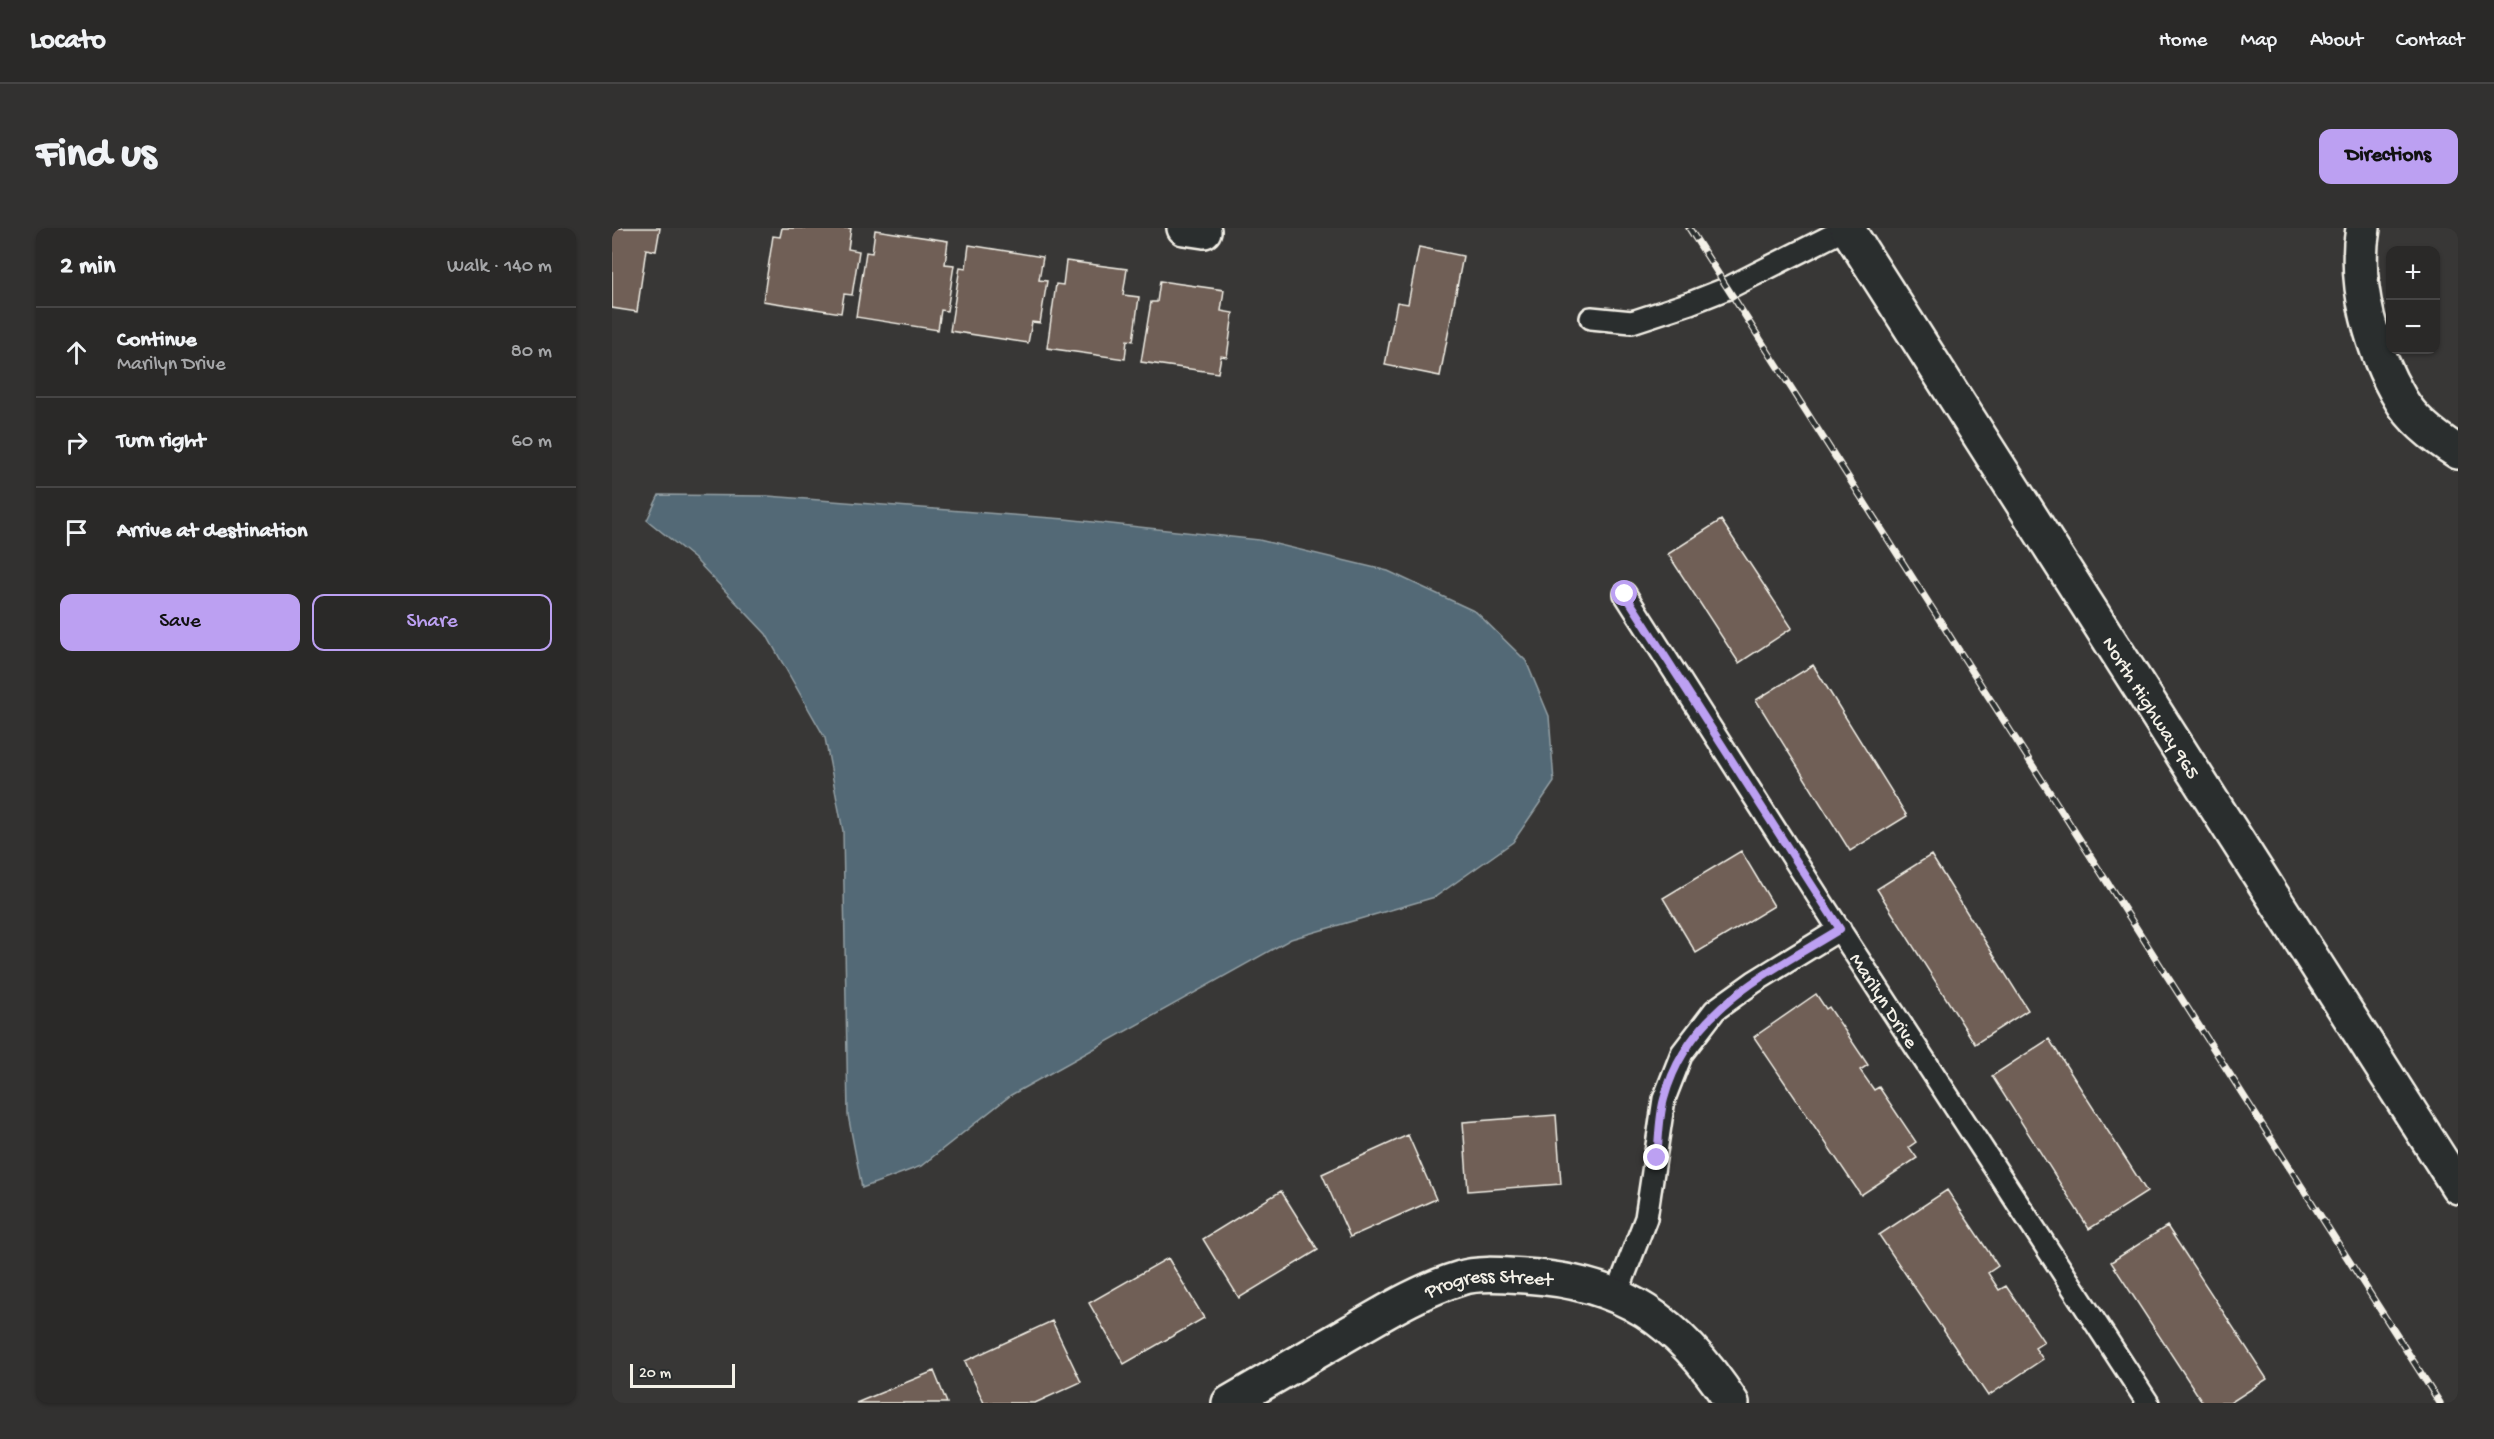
<!DOCTYPE html>
<meta charset="utf-8">
<style>
:root{--surface:#2a2928;--page:#323130;--text:#f1f3f6;--muted:#a5a6a8;--line:#464545;--accent:#bca0f2}
body{margin:0;font-family:"Gochi Hand",sans-serif;background:var(--page);color:var(--text)}
.controls{position:absolute;right:18px;top:18px;display:grid;overflow:hidden;border-radius:12px;box-shadow:0 2px 4px #0004}
.controls button{width:54px;height:54px;display:grid;place-items:center;padding:0;border:0;border-bottom:2px solid var(--line);background:var(--surface);color:var(--text);font:30px sans-serif}
.scale{position:absolute;left:18px;bottom:15px;width:105px;box-sizing:border-box;padding-left:6px;border:3px solid #f4f1e8;border-top:0;font-size:16px;line-height:21px;white-space:nowrap;color:#f4f1e8;-webkit-text-stroke:4px #2a2d2e;paint-order:stroke}
.stop{position:absolute;width:18px;height:18px;margin:-14px;border:4px solid #bca0f2;border-radius:50%;background:#fff}
.stop.end{background:#bca0f2;border-color:#fff;box-shadow:0 2px 6px #0008}
.list{margin:0;padding:0;list-style:none}
h2{display:flex;justify-content:space-between;align-items:center;height:78px;margin:0;padding:0 24px;font-size:26px}
h2 small{font-size:20px;font-weight:400;color:var(--muted)}
.list li{display:grid;grid-template-columns:39px 1fr auto;gap:18px;align-items:center;box-sizing:border-box;height:90px;padding:0 24px;border-top:2px solid var(--line)}
.list b{display:block;font-size:22px;white-space:nowrap}
.list p{margin:0;font-size:20px;white-space:nowrap;color:var(--muted)}
.list em{font-size:20px;font-style:normal;color:var(--muted)}
.actions{display:flex;gap:12px;padding:18px 24px}
.actions a{flex:1;padding:14px 0;border:2px solid var(--accent);border-radius:12px;text-align:center;font-size:21px;color:var(--accent)}
.actions .main{background:var(--accent);color:#111}
.icon{flex:none;width:33px;height:33px;fill:none;stroke:currentColor;stroke-width:2;stroke-linecap:round;stroke-linejoin:round}
.map{position:relative;flex:none;width:1846px;height:1175px;overflow:hidden;border-radius:12px}
header{display:flex;align-items:center;gap:36px;box-sizing:border-box;height:84px;padding:0 30px;background:var(--surface);border-bottom:2px solid var(--line)}
header strong{font-size:28px}
nav{display:flex;gap:33px;margin-inline-start:auto;font-size:21px}
.intro{display:flex;align-items:center;justify-content:space-between;box-sizing:border-box;height:144px;padding:0 36px}
h1{margin:0;font-size:42px}
.button{padding:15px 27px;border-radius:12px;background:var(--accent);color:#111;font-size:21px;font-weight:700}
main{display:flex;gap:36px;padding:0 36px}
aside{flex:1;background:var(--surface);border-radius:12px;box-shadow:0 2px 4px #0004}
.map>svg:first-child{display:block}
</style>
<header>
<strong>Locato</strong>
<nav><a>Home</a><a>Map</a><a>About</a><a>Contact</a></nav>
</header>
<div class="intro"><h1>Find us</h1><a class="button">Directions</a></div>
<main>
<aside>
<h2>2 min<small>Walk · 140 m</small></h2>
<ul class="list">
<li><svg class="icon" aria-label="ahead" viewBox="0 0 24 24"><path d="M12 20V5M6 11l6-6 6 6"/></svg><div><b>Continue</b><p>Marilyn Drive</p></div><em>80 m</em></li>
<li><svg class="icon" aria-label="right" viewBox="0 0 24 24"><path d="M7 20v-9h11M14 6l5 5-5 5"/></svg><div><b>Turn right</b></div><em>60 m</em></li>
<li><svg class="icon" aria-label="arrive" viewBox="0 0 24 24"><path d="M6 21V4h12l-3 4 3 4H6"/></svg><div><b>Arrive at destination</b></div></li>
</ul>
<div class="actions"><a class="main">Save</a><a>Share</a></div>
</aside>
<div class="map">
<svg width="1846" height="1175" viewBox="0 0 1846 1175">
<rect width="100%" height="100%" fill="#383736"/>
<filter id="ink" filterUnits="userSpaceOnUse"><feTurbulence type="fractalNoise" baseFrequency=".0167" numOctaves="2"/><feDisplacementMap in="SourceGraphic" scale="12" xChannelSelector="R" yChannelSelector="G"/><feConvolveMatrix kernelMatrix="1 2 1 2 8 2 1 2 1" color-interpolation-filters="sRGB"/></filter>
<g filter="url(#ink)">
<!-- water -->
<path fill="#526976" stroke="#939fa4" stroke-width="1.5" d="M47,267L156,268L453,291L647,312L776,343L864,384L914,433L937,488L942,554L901,614L823,669L679,711L399,867L309,938L250,960L236,887L231,603L213,510L154,406L83,331L35,292Z"/>
<!-- building -->
<path fill="#6f5f57" stroke="#f4f1e8" stroke-width="1.5" d="M0,0H48L44,23L34,21L25,84L0,80Z
M170,0H239L236,21L247,23L240,67L232,66L229,85L151,73L161,8L168,9Z
M263,2L336,13L333,36L342,37L335,83L329,82L326,102L244,89L254,24L260,25Z
M357,17L431,29L427,52L435,53L428,95L420,94L416,115L338,103L348,39L354,40Z
M807,19L851,28L828,148L773,137L785,74L796,76Z
M454,33L515,41L511,67L527,69L521,113L515,112L513,131L435,120L444,56L451,57Z
M548,53L612,62L609,83L621,85L615,129L609,128L606,145L529,134L539,74H545Z
M1109,292L1180,400L1127,435L1056,326Z
M1201,437L1295,588L1238,623L1144,472Z
M1129,623L1162,678L1084,725L1051,670Z
M1319,627L1416,782L1363,816L1265,661Z
M1204,766L1214,781L1217,779L1256,837L1248,842L1262,862L1267,859L1304,914L1297,919L1305,930L1249,967L1142,809Z
M1437,811L1535,964L1477,1001L1380,848Z
M944,887L949,956L856,963L851,894Z
M796,907L824,971L738,1009L710,946Z
M1335,962L1386,1038L1376,1045L1387,1062L1394,1058L1432,1114L1423,1120L1431,1131L1376,1168L1267,1007Z
M669,963L706,1022L627,1070L591,1011Z
M1555,998L1655,1151L1618,1175H1591L1499,1034Z
M556,1030L592,1090L512,1136L477,1075Z
M440,1093L469,1154L423,1175H372L353,1133Z
M322,1143L335,1175H244Z"/>
<g fill="none" stroke-linecap="round" stroke-linejoin="round">
<defs>
<g id="service">
<path d="M979,90L1020,94L1078,75L1116,60L1235,0"/>
<path id="s1" d="M1013,366L1212,678L1536,1175"/>
<path d="M1004,1068L1034,990L1052,871L1070,825L1103,782L1142,754L1228,701"/>
</g>
<g id="minor">
<path d="M572,0L592,3"/>
<path d="M1751,0C1741,56 1760,124 1789,172C1802,194 1825,211 1846,224"/>
<path id="s2" d="M617,1175C658,1151 698,1128 739,1104C775,1083 809,1062 849,1050C867,1044 894,1047 913,1048C1011,1054 1067,1093 1120,1175"/>
</g>
<g id="tertiary">
<path id="s3" d="M1235,0L1846,959"/>
</g>
</defs>
<!-- service casing -->
<use href="#service" stroke="#f4f1e8" stroke-width="26"/>
<!-- minor casing -->
<use href="#minor" stroke="#f4f1e8" stroke-width="38"/>
<!-- tertiary casing -->
<use href="#tertiary" stroke="#f4f1e8" stroke-width="38"/>
<!-- service -->
<use href="#service" stroke="#2a2d2e" stroke-width="21"/>
<!-- minor -->
<use href="#minor" stroke="#2a2d2e" stroke-width="33"/>
<!-- tertiary -->
<use href="#tertiary" stroke="#2a2d2e" stroke-width="33"/>
<defs>
<path id="rail" d="M1077,0L1828,1175"/>
</defs>
<!-- rail casing -->
<use href="#rail" stroke="#f4f1e8" stroke-width="7"/>
<!-- rail -->
<use href="#rail" stroke="#2a2d2e" stroke-width="4.5" stroke-dasharray="14" stroke-linecap="butt"/>
</g>
</g>
<g fill="none" stroke-linecap="round" stroke-linejoin="round" filter="url(#ink)">
<!-- route -->
<path stroke="#bca0f2" stroke-width="8" d="M1013,366L1228,701C1155,746 1076,781 1052,871C1047,889 1047,911 1045,930"/>
</g>
<g text-anchor="middle" stroke-width="4.5" stroke-linejoin="round" paint-order="stroke">
<!-- street labels -->
<g font-size="20" fill="#f4f1e8" stroke="#2a2d2e">
<text dy="7" stroke="none"><textPath href="#s3" startOffset="568">North Highway 965</textPath></text>
<text dy="7" stroke="none"><textPath href="#s1" startOffset="482">Marilyn Drive</textPath></text>
<text dy="7" stroke="none"><textPath href="#s2" startOffset="291">Progress Street</textPath></text>
</g>
</g>
</svg>
<div class="controls">
<button>+</button>
<button>−</button>
</div>
<div class="scale">20 m</div>
<div class="stop" style="left:1013px;top:366px"></div>
<div class="stop end" style="left:1045px;top:930px"></div>
</div>
</main>
